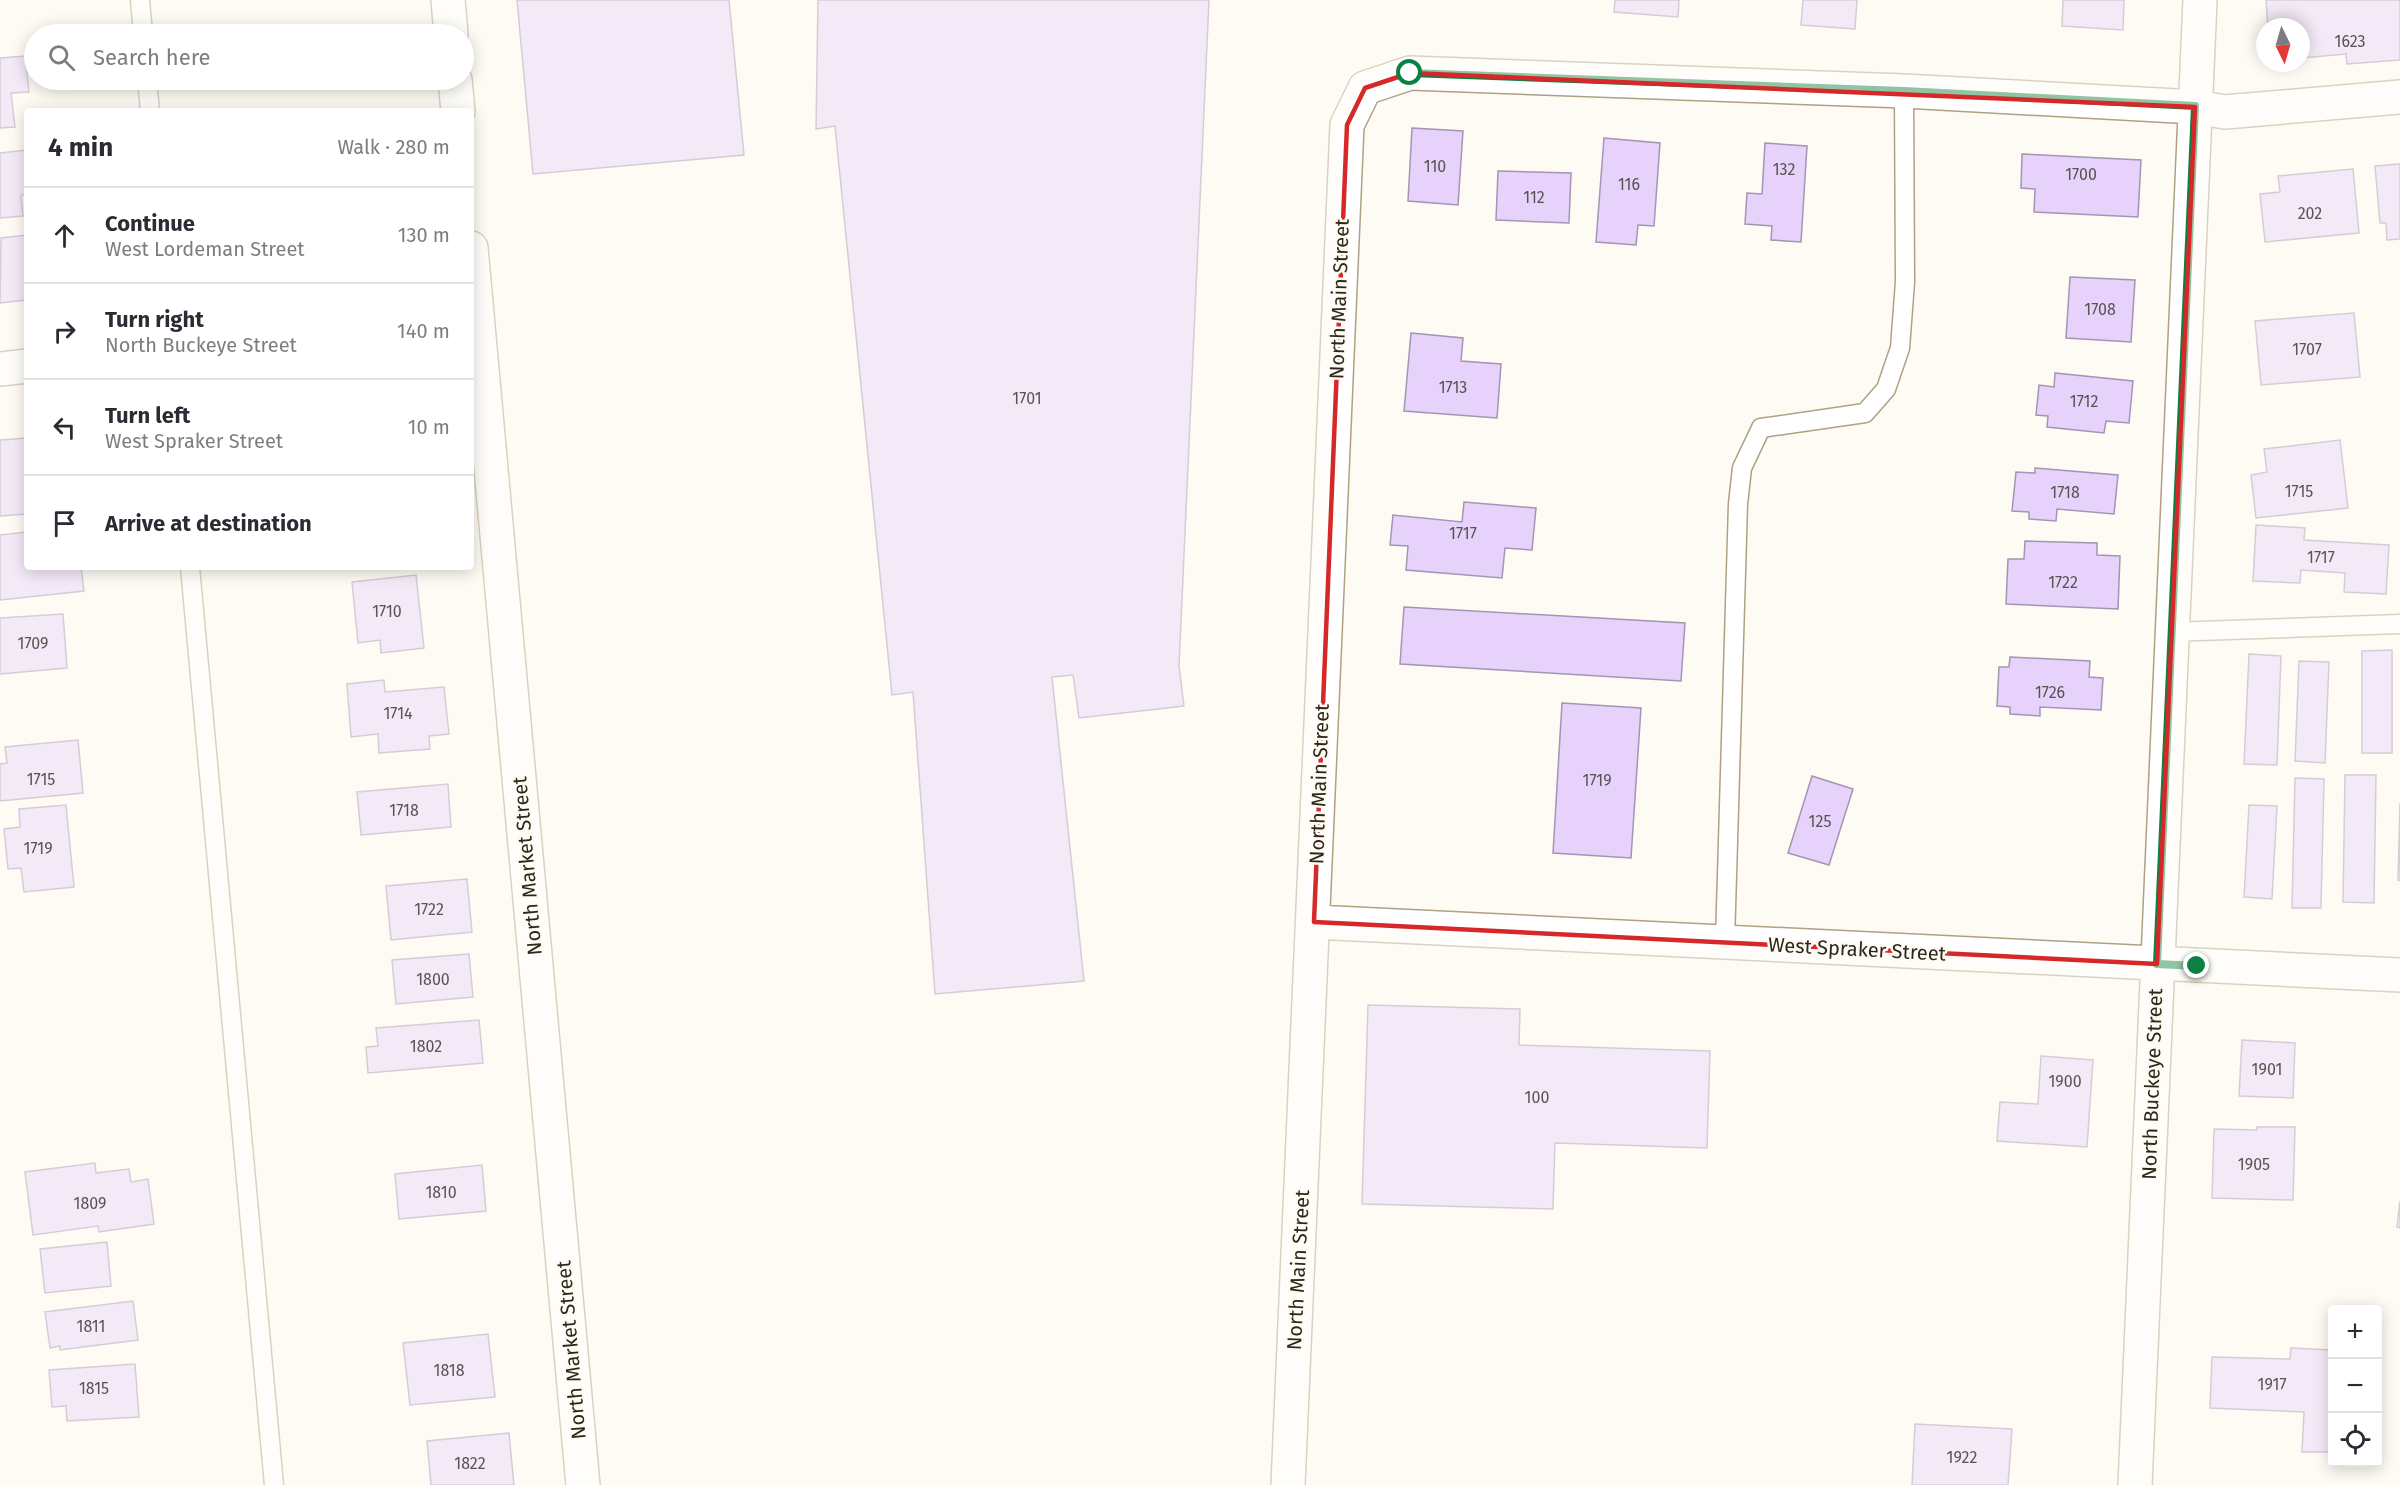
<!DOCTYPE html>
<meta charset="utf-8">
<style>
:root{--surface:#fff;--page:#f7f7f7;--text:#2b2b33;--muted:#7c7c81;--line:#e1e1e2}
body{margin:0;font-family:"Fira Sans",sans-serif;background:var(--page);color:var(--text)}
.controls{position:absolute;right:18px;bottom:18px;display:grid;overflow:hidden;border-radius:6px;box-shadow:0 3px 15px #0003}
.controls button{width:54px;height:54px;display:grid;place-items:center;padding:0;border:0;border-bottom:2px solid var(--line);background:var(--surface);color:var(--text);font:30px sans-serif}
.compass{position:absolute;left:2256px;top:18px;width:54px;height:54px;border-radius:50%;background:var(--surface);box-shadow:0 3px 15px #0003;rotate:175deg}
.stop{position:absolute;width:18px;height:18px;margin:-14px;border:4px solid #0b8043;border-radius:50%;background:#fff}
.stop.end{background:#0b8043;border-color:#fff;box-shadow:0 2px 6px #0008}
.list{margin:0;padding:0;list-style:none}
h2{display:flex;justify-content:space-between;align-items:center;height:78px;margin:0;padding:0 24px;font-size:26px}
h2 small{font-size:20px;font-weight:400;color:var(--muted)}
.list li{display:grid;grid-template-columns:39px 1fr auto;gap:18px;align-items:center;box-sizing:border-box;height:96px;padding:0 24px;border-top:2px solid var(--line)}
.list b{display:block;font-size:22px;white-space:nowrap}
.list p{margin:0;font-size:20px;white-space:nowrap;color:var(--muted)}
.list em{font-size:20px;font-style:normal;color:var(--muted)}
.icon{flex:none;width:33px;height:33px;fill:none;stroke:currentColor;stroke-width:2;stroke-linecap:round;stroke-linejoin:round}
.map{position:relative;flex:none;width:2400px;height:1485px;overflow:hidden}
.search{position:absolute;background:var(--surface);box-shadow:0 3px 15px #0003;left:24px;top:24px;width:450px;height:66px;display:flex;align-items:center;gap:15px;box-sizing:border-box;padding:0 21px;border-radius:33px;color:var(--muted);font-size:22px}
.panel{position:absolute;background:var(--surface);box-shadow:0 3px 15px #0003;left:24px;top:108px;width:450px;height:462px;border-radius:6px}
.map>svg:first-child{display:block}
</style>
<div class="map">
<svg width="2400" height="1485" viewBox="0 0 2400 1485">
<rect width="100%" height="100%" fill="#fefbf4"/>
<!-- building -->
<path fill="#e6d2fa" stroke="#a395b3" stroke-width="1.5" d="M517,0H729L744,155L533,174Z
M818,0H1209L1179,666L1184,706L1079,718L1073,675L1052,677L1084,981L935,994L913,692L892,695L835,126L816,129Z
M1615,0H1679L1678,17L1614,12Z
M1803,0H1857L1855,29L1801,25Z
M2063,0H2124L2123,30L2062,26Z
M2266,0H2400V60L2347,64L2346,54L2301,58V27H2268Z
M25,56L29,92L11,93L15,127L0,128V58Z
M1412,128L1463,131L1458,205L1408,201Z
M1604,138L1660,143L1654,226L1638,225L1636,245L1596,242Z
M1765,143L1807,146L1801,242L1771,240L1772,226L1745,224L1747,193L1762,194Z
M27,150V194L21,195L23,216L0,218V153Z
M2022,154L2141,160L2138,217L2034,212L2035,189L2021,188Z
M2400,164V239L2387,240L2386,223H2380L2375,166Z
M2353,169L2359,233L2265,242L2260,194L2280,192L2278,176Z
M1498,171L1571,173L1569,223L1496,220Z
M27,235V300L0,303L1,238Z
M2070,277L2135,280L2131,342L2066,338Z
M2354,313L2360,377L2261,385L2255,321Z
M1411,333L1463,338L1461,361L1501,364L1497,418L1404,411Z
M2055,373L2133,381L2129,423L2106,421L2104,433L2047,427L2048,416L2036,415L2039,385L2054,387Z
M27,438V514L0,516V440Z
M2340,440L2348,508L2256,518L2251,475L2267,472L2264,449Z
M2035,468L2118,475L2114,514L2057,509L2056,521L2029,519V512L2012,511L2016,472L2035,473Z
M1464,502L1536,508L1532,550L1505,548L1502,578L1406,570L1408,546L1390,545L1393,515L1462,522Z
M2256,525L2305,528L2304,540L2389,545L2386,594L2344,592L2345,573L2301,570L2300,583L2253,581Z
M27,532V567H81L84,591L0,600V535Z
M2025,541L2097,543V555L2120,556L2118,609L2006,604L2008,559H2024Z
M416,575L424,648L381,653L380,640L358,643L352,582Z
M1404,607L1685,623L1681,681L1400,664Z
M63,614L67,668L0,674V618Z
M2392,650V753H2362V651Z
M2249,654L2281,656L2277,765L2244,764Z
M2010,657L2090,661L2089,677L2103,678L2101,710L2040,707V716L2010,714V707L1997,706L1999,667H2009Z
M2299,661L2329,662L2325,763L2295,761Z
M384,680L385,692L444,687L449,734L429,736L430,749L379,753L378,734L351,737L347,684Z
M1562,703L1641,708L1631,858L1553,853Z
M78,740L83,793L0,801V764L7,763L5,747Z
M2345,775H2376L2374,903L2343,902Z
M1812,776L1853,789L1829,865L1788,853Z
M2295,778L2324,779L2321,908H2292Z
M448,784L451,827L361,835L357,792Z
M2400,803V881L2398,880Z
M66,805L74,887L24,892L21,868L8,869L4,829L20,827L19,809Z
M2249,805L2277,806L2272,899L2244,897Z
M467,879L472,932L391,940L386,886Z
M469,954L473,997L396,1004L392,960Z
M1368,1005L1520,1009L1519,1045L1710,1051L1707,1148L1555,1143L1553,1209L1362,1204Z
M479,1020L483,1063L368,1073L366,1047L378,1046L376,1028Z
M2242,1040L2295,1043L2293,1098L2239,1096Z
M2041,1056L2093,1060L2087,1147L1997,1141L2000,1102L2038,1104Z
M2257,1127H2295L2293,1200L2212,1198L2214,1129L2257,1130Z
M95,1163L96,1173L129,1169L131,1182L148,1179L154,1224L99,1232L98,1226L33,1235L25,1172Z
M482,1165L486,1211L399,1219L395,1174Z
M2400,1201V1228L2397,1227Z
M107,1242L111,1286L45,1293L40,1249Z
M133,1301L138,1340L60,1350V1346L50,1348L45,1312Z
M488,1334L495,1397L410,1405L403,1343Z
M2291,1348L2332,1350V1452H2302L2304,1412L2210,1408L2212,1357L2290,1359Z
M135,1364L139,1417L67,1421L66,1406L52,1407L49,1370Z
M1915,1424L2012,1429L2008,1485H1912Z
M509,1433L514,1485H431L427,1441Z"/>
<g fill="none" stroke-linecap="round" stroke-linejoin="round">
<defs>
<path id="lane" d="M140,0L143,34
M147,80L150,111
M190,567L274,1485
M2170,632L2400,624
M1725,942L1738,504L1742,468L1761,428L1865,413L1886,389L1900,348L1905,282L1904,91"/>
<path id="street" d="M448,0L451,34
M455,80L458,111
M471,248L583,1485
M0,369L27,366
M1314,922L2400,975
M1288,1485L1347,125L1365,88L1410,73L1904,91L2195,107L2225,112L2400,97
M2135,1485L2200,0"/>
</defs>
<!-- lane casing -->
<use href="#lane" stroke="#afa182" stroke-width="21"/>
<!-- street casing -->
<use href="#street" stroke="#afa182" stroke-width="36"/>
<!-- lane -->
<use href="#lane" stroke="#fff" stroke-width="18"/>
<!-- street -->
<use href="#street" stroke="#fff" stroke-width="33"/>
</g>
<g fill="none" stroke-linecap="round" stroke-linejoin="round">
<!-- route -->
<path stroke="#0b8043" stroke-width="8" d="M1410,73L1904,91L2195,106L2157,964L2197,966"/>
</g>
<!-- marked area -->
<path d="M0 0H2400V1485H0ZM1410,73L2195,107L2157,964L1314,922L1347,125L1365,88Z" fill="#fefbf4" fill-opacity=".55" fill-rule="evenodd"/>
<path fill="none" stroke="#d62828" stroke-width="4.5" stroke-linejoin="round" d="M1410,73L2195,107L2157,964L1314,922L1347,125L1365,88Z"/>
<g text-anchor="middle" stroke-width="5" stroke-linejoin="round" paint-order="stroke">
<!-- number labels -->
<g font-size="16" fill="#5b5252">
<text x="2350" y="47">1623</text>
<text x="1435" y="172">110</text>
<text x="1784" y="175">132</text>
<text x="2081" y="180">1700</text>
<text x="1629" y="190">116</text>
<text x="1534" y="203">112</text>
<text x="2310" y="219">202</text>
<text x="2100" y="315">1708</text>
<text x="2307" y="355">1707</text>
<text x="1453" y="393">1713</text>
<text x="1027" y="404">1701</text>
<text x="2084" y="407">1712</text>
<text x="2299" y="497">1715</text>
<text x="2065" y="498">1718</text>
<text x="1463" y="539">1717</text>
<text x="2321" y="563">1717</text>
<text x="2063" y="588">1722</text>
<text x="387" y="617">1710</text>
<text x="33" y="649">1709</text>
<text x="2050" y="698">1726</text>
<text x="398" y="719">1714</text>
<text x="41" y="785">1715</text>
<text x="1597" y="786">1719</text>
<text x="404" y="816">1718</text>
<text x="1820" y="827">125</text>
<text x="38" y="854">1719</text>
<text x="429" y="915">1722</text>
<text x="433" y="985">1800</text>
<text x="426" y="1052">1802</text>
<text x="2267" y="1075">1901</text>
<text x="2065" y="1087">1900</text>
<text x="1537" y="1103">100</text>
<text x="2254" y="1170">1905</text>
<text x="441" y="1198">1810</text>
<text x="90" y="1209">1809</text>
<text x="91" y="1332">1811</text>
<text x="449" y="1376">1818</text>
<text x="2272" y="1390">1917</text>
<text x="94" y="1394">1815</text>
<text x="1962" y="1463">1922</text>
<text x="470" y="1469">1822</text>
</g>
<!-- street labels -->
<g font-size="20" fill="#2d271a" stroke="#fefbf4">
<text transform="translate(1339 299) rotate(-88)" y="7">North Main Street</text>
<text transform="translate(1319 784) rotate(-88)" y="7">North Main Street</text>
<text transform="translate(527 866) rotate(-95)" y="7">North Market Street</text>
<text transform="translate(1857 949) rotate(3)" y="7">West Spraker Street</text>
<text transform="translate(2152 1084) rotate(-88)" y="7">North Buckeye Street</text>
<text transform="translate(1298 1270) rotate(-87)" y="7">North Main Street</text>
<text transform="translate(571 1350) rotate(-95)" y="7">North Market Street</text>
</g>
</g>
</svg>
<div class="controls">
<button>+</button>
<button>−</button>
<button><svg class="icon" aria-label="locate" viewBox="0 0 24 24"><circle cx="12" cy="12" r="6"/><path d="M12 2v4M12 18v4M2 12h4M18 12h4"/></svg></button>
</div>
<svg class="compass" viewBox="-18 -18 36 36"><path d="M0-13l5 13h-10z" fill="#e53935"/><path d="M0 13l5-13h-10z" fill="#7c7c81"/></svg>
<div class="stop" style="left:1410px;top:73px"></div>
<div class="stop end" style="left:2197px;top:966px"></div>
<div class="search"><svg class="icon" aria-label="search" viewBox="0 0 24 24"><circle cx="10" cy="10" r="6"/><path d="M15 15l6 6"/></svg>Search here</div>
<section class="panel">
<h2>4 min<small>Walk · 280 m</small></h2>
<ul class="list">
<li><svg class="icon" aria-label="ahead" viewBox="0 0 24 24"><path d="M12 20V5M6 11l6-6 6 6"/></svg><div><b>Continue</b><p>West Lordeman Street</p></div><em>130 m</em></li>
<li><svg class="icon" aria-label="right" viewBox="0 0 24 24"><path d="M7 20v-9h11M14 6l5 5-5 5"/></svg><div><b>Turn right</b><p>North Buckeye Street</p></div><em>140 m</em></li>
<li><svg class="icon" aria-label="left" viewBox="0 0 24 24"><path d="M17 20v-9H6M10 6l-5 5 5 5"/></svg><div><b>Turn left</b><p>West Spraker Street</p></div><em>10 m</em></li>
<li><svg class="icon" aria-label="arrive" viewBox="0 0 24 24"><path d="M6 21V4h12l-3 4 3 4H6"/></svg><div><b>Arrive at destination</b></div></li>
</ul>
</section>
</div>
